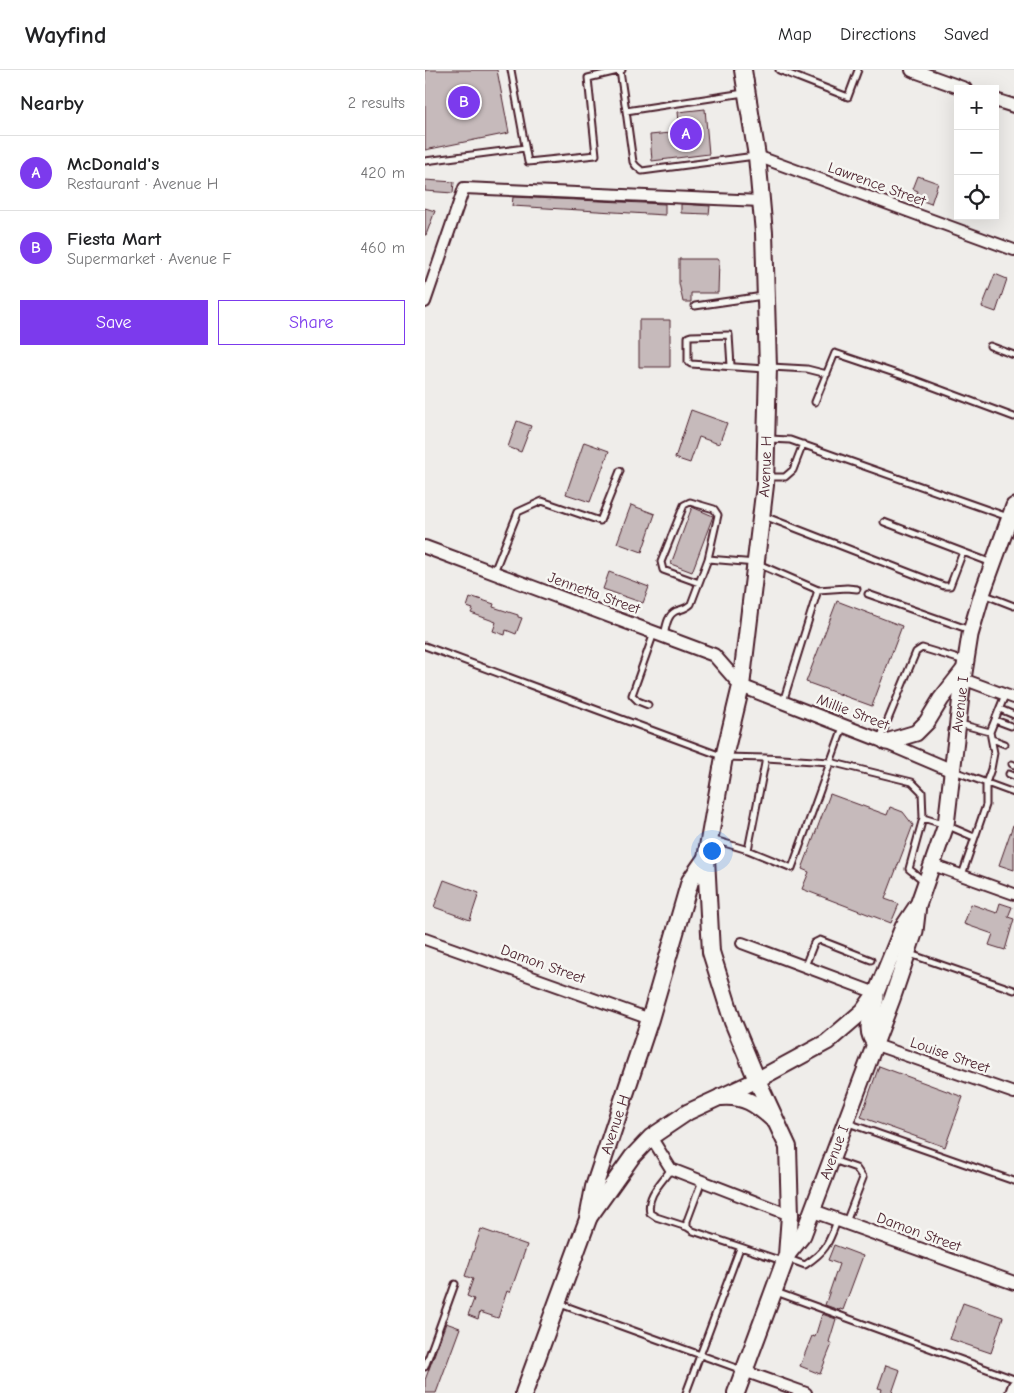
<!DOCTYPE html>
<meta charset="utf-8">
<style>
:root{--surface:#fff;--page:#f6f6f6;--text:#202124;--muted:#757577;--line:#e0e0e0;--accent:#7c3aed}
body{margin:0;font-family:"Comic Neue",sans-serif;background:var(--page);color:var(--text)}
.controls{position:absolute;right:15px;top:15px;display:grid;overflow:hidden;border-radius:0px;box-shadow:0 5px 20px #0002}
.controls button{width:45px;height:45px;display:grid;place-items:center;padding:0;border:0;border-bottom:1px solid var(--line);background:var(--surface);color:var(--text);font:25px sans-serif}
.you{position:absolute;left:286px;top:780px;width:18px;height:18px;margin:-12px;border:4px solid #fff;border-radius:50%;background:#1a73e8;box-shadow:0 0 0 8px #1a73e833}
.badge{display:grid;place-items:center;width:32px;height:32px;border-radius:50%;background:var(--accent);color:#fff;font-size:16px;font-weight:700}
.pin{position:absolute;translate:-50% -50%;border:2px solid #fff;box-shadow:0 1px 5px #0006}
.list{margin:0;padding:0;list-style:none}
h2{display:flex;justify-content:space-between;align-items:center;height:65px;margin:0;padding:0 20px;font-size:21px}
h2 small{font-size:16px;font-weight:400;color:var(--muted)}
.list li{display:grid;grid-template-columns:32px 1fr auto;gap:15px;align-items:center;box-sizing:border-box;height:75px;padding:0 20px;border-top:1px solid var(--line)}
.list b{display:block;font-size:19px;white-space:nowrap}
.list p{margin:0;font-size:16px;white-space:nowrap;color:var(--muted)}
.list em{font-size:16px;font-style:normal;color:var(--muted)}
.actions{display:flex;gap:10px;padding:15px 20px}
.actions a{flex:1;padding:11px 0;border:1px solid var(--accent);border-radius:0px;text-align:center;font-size:18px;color:var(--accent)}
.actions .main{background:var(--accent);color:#fff}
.icon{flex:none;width:28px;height:28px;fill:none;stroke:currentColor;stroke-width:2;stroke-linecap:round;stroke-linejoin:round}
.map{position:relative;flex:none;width:589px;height:1323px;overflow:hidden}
header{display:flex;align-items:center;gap:30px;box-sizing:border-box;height:70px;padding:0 25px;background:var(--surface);border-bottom:1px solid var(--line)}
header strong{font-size:24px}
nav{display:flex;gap:28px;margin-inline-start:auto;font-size:18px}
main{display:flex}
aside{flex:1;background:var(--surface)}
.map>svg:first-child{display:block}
</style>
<header>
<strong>Wayfind</strong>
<nav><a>Map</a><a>Directions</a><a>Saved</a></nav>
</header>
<main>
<aside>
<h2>Nearby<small>2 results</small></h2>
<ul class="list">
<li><span class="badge">A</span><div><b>McDonald's</b><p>Restaurant · Avenue H</p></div><em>420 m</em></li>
<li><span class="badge">B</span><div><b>Fiesta Mart</b><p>Supermarket · Avenue F</p></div><em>460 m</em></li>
</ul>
<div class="actions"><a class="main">Save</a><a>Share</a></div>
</aside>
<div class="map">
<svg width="589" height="1323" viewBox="0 0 589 1323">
<rect width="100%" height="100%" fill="#efedea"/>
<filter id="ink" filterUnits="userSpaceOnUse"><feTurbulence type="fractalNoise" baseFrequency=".02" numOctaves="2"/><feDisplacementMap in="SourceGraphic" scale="10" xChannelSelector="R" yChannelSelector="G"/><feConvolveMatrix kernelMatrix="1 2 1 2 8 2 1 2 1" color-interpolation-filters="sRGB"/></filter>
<g filter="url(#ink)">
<!-- building -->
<path fill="#c6babb" stroke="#4a1f2b" d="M0,0H72L84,63L0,80Z
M280,39L284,84L227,91L225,65L255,62L253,42Z
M493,106L513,113L506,134L490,128L493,121L488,119Z
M0,110L29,112L28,123L0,121Z
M88,127L240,134V145L87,136Z
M256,134L285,136L284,144L256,143Z
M0,138L10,141L1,165H0Z
M254,189H294L293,223H266V232H258L254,213Z
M570,204L582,209L571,242L557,237Z
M214,250H245V297H214Z
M266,340L302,353L294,374L274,367L265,393L250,388Z
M92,351L106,356L96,382L83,377Z
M159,372L184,381L165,432L141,424Z
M206,435L230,444L217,482L192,473Z
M267,437L288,446L267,502L246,494Z
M184,502L224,517L218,533L178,519Z
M48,527L69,534L68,537L93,545V547L97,548L91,564L81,560L80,565L68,561L71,552L46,543L48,539L42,537L45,528L47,529Z
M412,531L477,556L447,636L381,612Z
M405,724L462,745L465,737L478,742L488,755L460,829L474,834L466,853L377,819L384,802L377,799Z
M588,755H589V800L574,795Z
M19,810L54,823L45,850L9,837Z
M575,833L587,837L583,847L589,849L580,880L564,875L568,864L539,854L546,834L572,843Z
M454,996L538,1027L520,1077L436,1047Z
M56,1159L102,1175L85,1223L82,1221L73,1248L55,1242L53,1249L43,1245L49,1229L42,1226L48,1209L40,1206Z
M409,1175L438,1186L418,1240L415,1239L414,1240L400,1235L414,1194L403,1190Z
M538,1233L578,1247L566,1283L525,1269Z
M397,1244L411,1249L404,1272L407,1274L395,1304L375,1296L387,1266L390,1267Z
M21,1253L35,1258L11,1323H0V1310Z
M461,1295L475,1300L467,1323H456L457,1319L453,1318Z"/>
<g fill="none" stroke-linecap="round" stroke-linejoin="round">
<defs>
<path id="service" d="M86,0L103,92L171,85L163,8L197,0
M354,0L423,27L433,0
M195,1L201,41L319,23
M201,41L208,92L211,96L217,101L330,86
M0,91L100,78
M270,236L338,226
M565,276L589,285
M306,296L304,265L266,266L263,267V292L266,294L340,299
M346,297L382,299L402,304
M390,332L410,283L490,310L589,347
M344,369L365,370L583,447
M343,407H360L368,400L378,374
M339,446L519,516H525L538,482L567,493
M459,452L538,482
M69,502L93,442L117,431L175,451L195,401
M274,513L238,500L236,492L259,435L265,432L289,439L293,445L283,489
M443,524L545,560
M558,524L589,536
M239,566C241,557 242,545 251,541C257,539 261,539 266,534L283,489L331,493L393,520L422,518L432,519
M0,576L299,687L341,688L405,692L487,712L497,722L498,748L521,755L549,767
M358,632L393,520
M223,635L213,631L207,625L229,563
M575,639L589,645
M570,650L586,656
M535,654L565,662L580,625
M455,669L491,582L497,578L540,591
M567,669L580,674
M587,694L589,695
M529,701L589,723
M584,704L589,706
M498,748L484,799L499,811
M286,769L323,780L367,798L418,657
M323,780L341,688
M537,805L561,735V713L566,699L569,683L565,662
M485,884L589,920
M380,896L389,873L395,870L446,890
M423,1053L589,1111
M408,1090L431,1098L438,1108L421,1152
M246,1099C236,1113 221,1126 225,1143L231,1147L262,1157
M277,1111L262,1151V1157L268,1161L357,1191
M364,1189L380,1195C401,1181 403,1175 412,1151
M351,1222L589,1309
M135,1234L317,1300
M0,1297L30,1214
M261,1323L315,1178"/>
<path id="minor" d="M332,86L589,180
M0,232L39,118L336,131
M538,609L589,628
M508,795L589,824
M0,869L225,949
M317,873L451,923
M451,975L589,1023
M226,1067L246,1099L365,1145
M319,1301L381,1323
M586,1323L589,1315"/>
<path id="tertiary" d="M487,0L540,19
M570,30L589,36
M0,477L289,585L316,616L455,670L528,701
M388,1141L589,1213"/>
<g id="secondary">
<path d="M461,672L491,663L502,652L516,629L538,601"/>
<path d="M451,975C437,959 448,946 451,927"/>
<path d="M163,1149L207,1087L226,1067L263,1042L332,1010L402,972L438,941L451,923L478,857L492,836"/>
<path id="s1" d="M362,1185L378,1165L467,929L490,861L493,835L521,755L538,609L545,565L557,524L589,436"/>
</g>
<g id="primary">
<path d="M296,1027C319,1025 331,1034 348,1049"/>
<path id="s2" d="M99,1323L163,1149L169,1117L225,949L265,811L281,788"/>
<path id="s3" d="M311,1323L362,1185L365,1145L363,1077L332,1010L308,952L286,882L281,788L299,687L316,616L340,415L343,297L339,163L332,86L318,0"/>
</g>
</defs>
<!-- service casing -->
<use href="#service" stroke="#4a1f2b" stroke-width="9"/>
<!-- minor casing -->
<use href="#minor" stroke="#4a1f2b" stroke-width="14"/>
<!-- tertiary casing -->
<use href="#tertiary" stroke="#4a1f2b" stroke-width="16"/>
<!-- secondary casing -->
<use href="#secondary" stroke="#4a1f2b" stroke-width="19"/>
<!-- primary casing -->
<use href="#primary" stroke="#4a1f2b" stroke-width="20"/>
<!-- service -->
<use href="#service" stroke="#f6f6f2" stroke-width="5"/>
<!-- minor -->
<use href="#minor" stroke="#f6f6f2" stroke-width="10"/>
<!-- tertiary -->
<use href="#tertiary" stroke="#f6f6f2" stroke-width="12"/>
<!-- secondary -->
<use href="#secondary" stroke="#f6f6f2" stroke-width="15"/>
<!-- primary -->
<use href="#primary" stroke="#f6f6f2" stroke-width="16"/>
</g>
</g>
<g text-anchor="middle" stroke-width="5" stroke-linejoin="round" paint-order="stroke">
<!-- street labels -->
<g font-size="15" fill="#4a1f2b" stroke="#f6f6f2">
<text transform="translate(452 114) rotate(20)" y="5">Lawrence Street</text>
<text dy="5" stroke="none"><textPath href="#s3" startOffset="956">Avenue H</textPath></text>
<text transform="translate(169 523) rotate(20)" y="5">Jennetta Street</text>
<text dy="5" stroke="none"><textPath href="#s1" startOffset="582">Avenue I</textPath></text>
<text transform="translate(428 642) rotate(21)" y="5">Millie Street</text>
<text transform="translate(118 894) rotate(20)" y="5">Damon Street</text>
<text transform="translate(525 985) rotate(19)" y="5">Louise Street</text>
<text dy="5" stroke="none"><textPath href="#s2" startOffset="284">Avenue H</textPath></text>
<text dy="5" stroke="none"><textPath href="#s1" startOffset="114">Avenue I</textPath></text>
<text transform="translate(494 1162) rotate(20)" y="5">Damon Street</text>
</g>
</g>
</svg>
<div class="controls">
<button>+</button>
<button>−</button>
<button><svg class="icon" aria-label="locate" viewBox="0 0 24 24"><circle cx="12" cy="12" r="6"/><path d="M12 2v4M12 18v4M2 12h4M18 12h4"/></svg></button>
</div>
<div class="you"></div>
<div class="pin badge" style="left:261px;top:64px">A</div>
<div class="pin badge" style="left:39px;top:32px">B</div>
</div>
</main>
